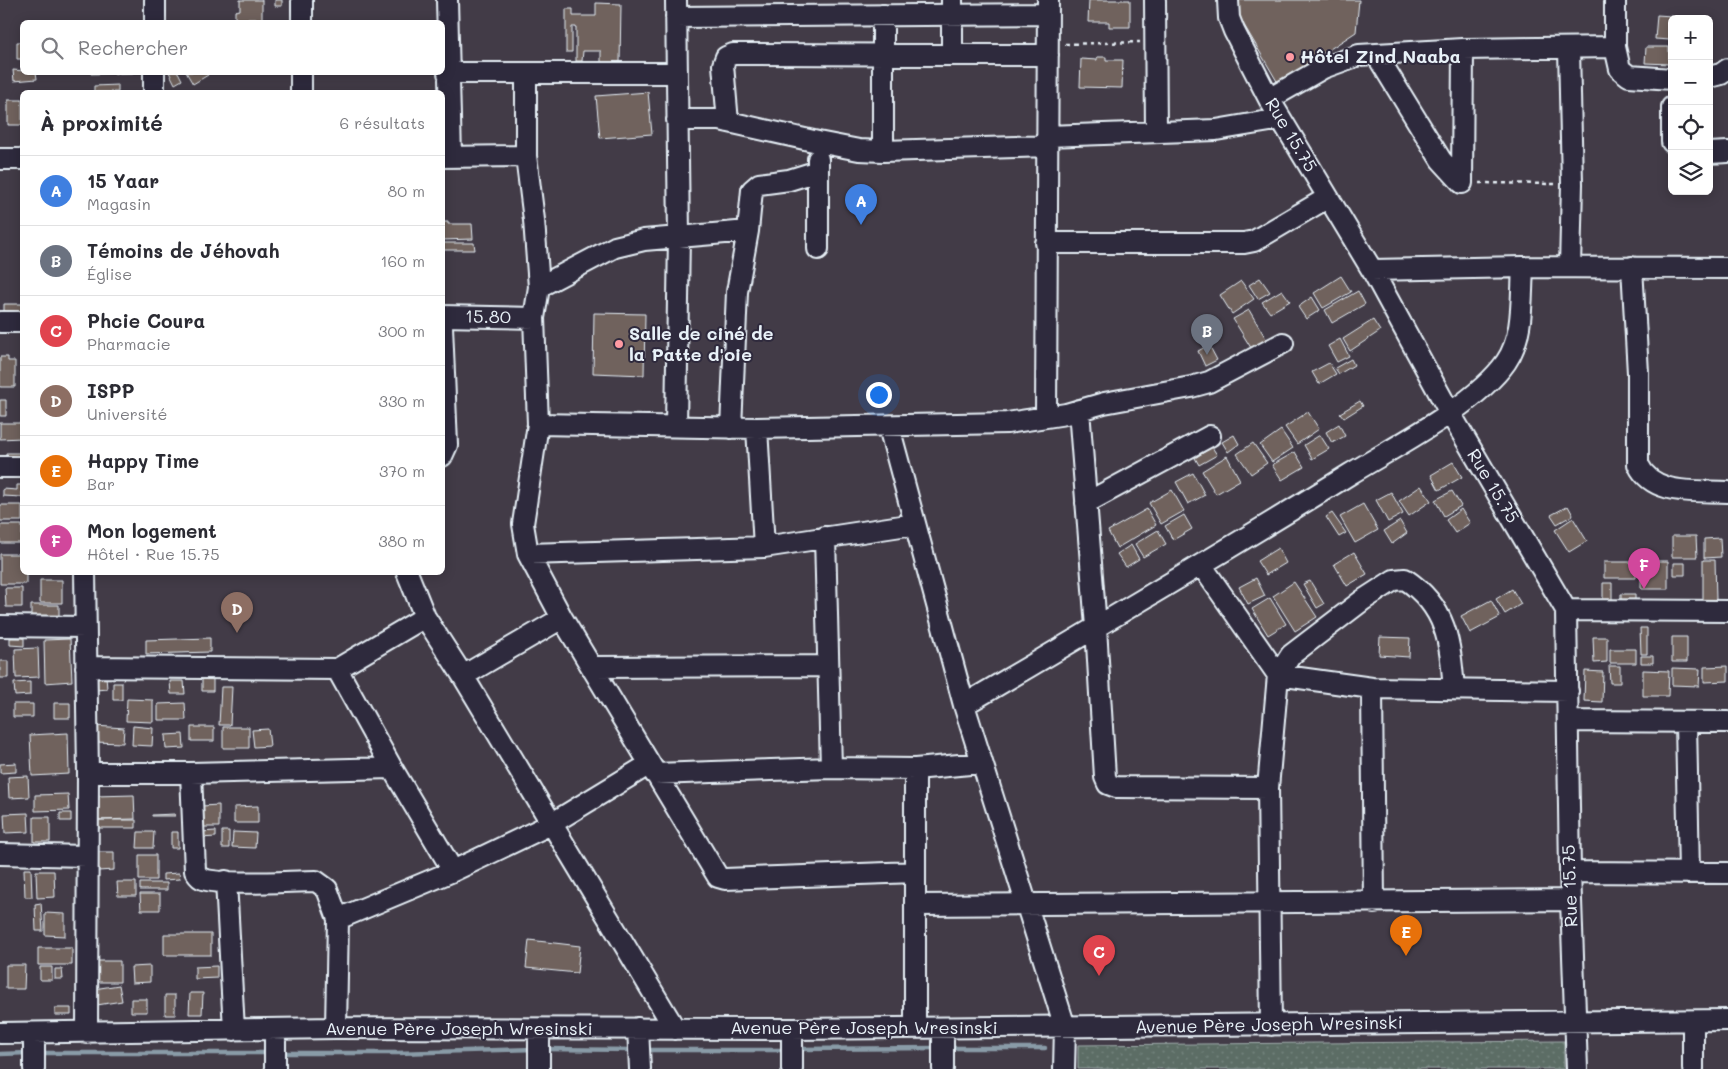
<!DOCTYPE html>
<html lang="fr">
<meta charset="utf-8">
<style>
:root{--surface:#fff;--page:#f7f7f7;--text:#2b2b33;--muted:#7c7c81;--line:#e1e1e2;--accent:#8a5d65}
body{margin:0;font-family:Mali,sans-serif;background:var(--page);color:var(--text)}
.controls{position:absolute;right:15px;top:15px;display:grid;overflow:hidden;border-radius:8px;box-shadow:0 2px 12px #0003}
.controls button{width:45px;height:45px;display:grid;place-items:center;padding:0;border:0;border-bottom:1px solid var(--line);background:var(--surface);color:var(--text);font:25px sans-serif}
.you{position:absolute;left:878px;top:394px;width:18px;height:18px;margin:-12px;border:4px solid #fff;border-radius:50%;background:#1a73e8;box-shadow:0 0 0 8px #1a73e833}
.badge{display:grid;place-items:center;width:32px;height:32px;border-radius:50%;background:var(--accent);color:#fff;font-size:16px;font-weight:700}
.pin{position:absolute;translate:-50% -41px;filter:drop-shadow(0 1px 2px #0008)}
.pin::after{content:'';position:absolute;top:26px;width:18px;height:15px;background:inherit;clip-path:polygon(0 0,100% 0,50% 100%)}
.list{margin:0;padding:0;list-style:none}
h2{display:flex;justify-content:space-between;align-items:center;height:65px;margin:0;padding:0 20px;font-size:21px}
h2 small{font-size:16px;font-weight:400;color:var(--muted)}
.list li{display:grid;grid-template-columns:32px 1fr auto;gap:15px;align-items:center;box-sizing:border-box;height:70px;padding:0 20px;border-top:1px solid var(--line)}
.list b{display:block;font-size:19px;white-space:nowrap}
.list p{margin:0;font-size:16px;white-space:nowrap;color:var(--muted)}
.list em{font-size:16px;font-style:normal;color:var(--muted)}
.icon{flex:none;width:28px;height:28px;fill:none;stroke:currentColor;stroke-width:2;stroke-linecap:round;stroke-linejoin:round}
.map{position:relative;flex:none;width:1728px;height:1069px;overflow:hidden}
.search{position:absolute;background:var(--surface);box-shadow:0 2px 12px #0003;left:20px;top:20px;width:425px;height:55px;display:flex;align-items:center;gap:12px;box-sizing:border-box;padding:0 18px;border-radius:8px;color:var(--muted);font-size:19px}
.panel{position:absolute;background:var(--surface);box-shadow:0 2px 12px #0003;left:20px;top:90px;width:425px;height:485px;border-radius:8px}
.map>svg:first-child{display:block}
</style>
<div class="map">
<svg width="1728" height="1069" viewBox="0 0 1728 1069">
<defs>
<pattern id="park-dots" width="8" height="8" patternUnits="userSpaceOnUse" patternTransform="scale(1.25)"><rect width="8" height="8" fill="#5b6d65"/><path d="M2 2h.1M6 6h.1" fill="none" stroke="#73827c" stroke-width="1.8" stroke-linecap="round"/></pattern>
</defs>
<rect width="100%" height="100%" fill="#423b47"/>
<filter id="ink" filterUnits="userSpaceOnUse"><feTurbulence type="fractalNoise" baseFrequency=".02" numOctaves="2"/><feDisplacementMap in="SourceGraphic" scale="10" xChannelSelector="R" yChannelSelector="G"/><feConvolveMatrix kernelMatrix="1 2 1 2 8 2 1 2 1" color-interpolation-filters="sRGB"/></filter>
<g filter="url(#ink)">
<!-- park -->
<path fill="url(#park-dots)" stroke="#a2afae" d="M1564,1041V1069H1078V1045Z"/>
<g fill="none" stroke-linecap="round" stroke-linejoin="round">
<!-- stream -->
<path stroke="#899ba7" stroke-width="4.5" d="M949,1048H1045
M544,1049L633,1050
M796,1049L938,1048
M644,1050H786
M39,1053H271
M281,1053H397L534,1049
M0,1054L29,1053"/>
</g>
<!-- building -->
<path fill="#6f625d" stroke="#e8f1f8" d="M240,0H262V19H235V11L240,10Z
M275,0H282V6H275Z
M1089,0H1130V27H1109V22H1088Z
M1233,0H1359L1356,32L1278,83L1234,8Z
M596,3L621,4L620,63H601V51H583L582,61H576V27H572V52H566V9H573V16H596Z
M1657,15L1672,16L1670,40L1655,39Z
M17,42H22V59H17Z
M1646,47H1669V64L1645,63Z
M1097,57H1106V60H1123L1122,88L1080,87L1081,59L1097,60Z
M13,70L36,72L37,79L14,81Z
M91,72H133V73L91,74Z
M169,72H178L182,80L175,84Z
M186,72H206L208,75L193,84Z
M118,85V92H94V86Z
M648,92L652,134L600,138L596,96Z
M8,100H22V125H8Z
M442,222H448V224H472L473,239L442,240Z
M442,243H474L475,250H442Z
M1341,276L1351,292L1323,308L1314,293Z
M1260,278L1270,292L1258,299L1249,285Z
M1241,281L1254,299L1232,314L1220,295Z
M1282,290L1290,301L1270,313L1262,302Z
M1358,291L1365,304L1332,323L1325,310Z
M1312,297L1320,310L1306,319L1298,307Z
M4,304H22V313H4Z
M1249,310L1268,342L1253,351L1233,319Z
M594,313L645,314L644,375L593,373Z
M1373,320L1380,331L1350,351L1343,339Z
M1340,339L1349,356L1337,362L1328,346Z
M1209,345L1217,360L1205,366L1198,351Z
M0,357H8V361H15V387H0Z
M1351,359L1354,365L1339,374L1335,368Z
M1329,363L1336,374L1319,384L1312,372Z
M0,400H6V416H0Z
M1360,401L1363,406L1344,418L1340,413Z
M1308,412L1319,429L1297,444L1285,427Z
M0,423H22V438L0,439Z
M1339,424L1345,436L1332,443L1326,432Z
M1281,430L1293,448L1272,462L1260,445Z
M1234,435L1239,444L1228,452L1222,442Z
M1320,435L1329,449L1312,459L1304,445Z
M1253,443L1267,463L1251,474L1237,454Z
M1212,447L1217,455L1199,465L1195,458Z
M1295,452L1304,467L1282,480L1272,465Z
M6,453H22V460H6Z
M1227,456L1240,480L1216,494L1202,471Z
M1453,462L1462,477L1439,490L1431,475Z
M1193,473L1205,495L1188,504L1176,482Z
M17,485H22V497L3,496V489L17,490Z
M1421,486L1431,501L1409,516L1399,501Z
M1172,490L1184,511L1161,524L1149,503Z
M1452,491L1461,506L1444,516L1435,500Z
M1391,492L1403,514L1388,522L1376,500Z
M1363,504L1378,530L1355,543L1340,517Z
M0,505H22V521H0Z
M1568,506L1573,515L1557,524L1551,515Z
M1147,509L1156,525L1117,548L1108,531Z
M1461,509L1470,523L1455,533L1446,520Z
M1332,513L1346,533L1339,537L1326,517Z
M1184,515L1192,529L1173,540L1165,526Z
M1573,518L1587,541L1569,552L1555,530Z
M1400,521L1407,533L1392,544L1384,531Z
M0,525H22V543H0Z
M1158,530L1166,544L1143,557L1135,544Z
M1672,536H1696L1697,557H1672Z
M1720,538L1721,557L1704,558V539Z
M1131,545L1139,559L1126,567L1117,554Z
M1278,548L1286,563L1266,575L1257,561Z
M1354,552L1367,574L1347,586L1334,564Z
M0,554H22V572H26V584H0Z
M1703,560H1715L1716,600H1703Z
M1641,561H1668V589H1641Z
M1604,562H1636V578H1604Z
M1674,563H1685V575H1674Z
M1256,578L1265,596L1248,604L1239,587Z
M40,580H62V603H40Z
M1310,581L1324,604L1317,608L1303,584Z
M1294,582L1317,617L1295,631L1273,596Z
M1603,583H1612V600H1603Z
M5,588H22V607H6Z
M1512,589L1521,604L1505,614L1496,599Z
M1621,594H1635V601H1621Z
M1270,598L1286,624L1268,635L1252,609Z
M1491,600L1500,617L1470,633L1461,616Z
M31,605H59V616H31Z
M1640,628H1647V654H1641Z
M1380,637L1410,638L1409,657L1379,655Z
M1593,637H1607V662L1594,663Z
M1672,637H1687V662H1672Z
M10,638H24V646L10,645Z
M210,638V652L146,654V640Z
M70,639L72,681L45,683L44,640Z
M38,648L39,677L16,678L15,649Z
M1610,649H1636V663H1610Z
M1641,656H1653V663H1641Z
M0,661H8V678H0Z
M1609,666H1620V683H1610Z
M1728,666V681L1704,682V667Z
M1672,668L1700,669L1699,686L1672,685Z
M1643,670L1669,671L1668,696H1643Z
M1585,671L1603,672L1602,702L1584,701Z
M202,675H213V691H202Z
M106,676L107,689L96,690L95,677Z
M170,681H184L185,694H171Z
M30,682V695L15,696L14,683Z
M113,683H122V700H113Z
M221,687H232L230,725H219Z
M127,699L153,700V722L126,721Z
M54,703H70V718H54Z
M185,703L186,720H158V704Z
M13,704H33V717H13Z
M95,726L124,728L123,743L94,742Z
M133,726L153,728L152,746L132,745Z
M191,727H214V741H191Z
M223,727H249V748H223Z
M268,729L270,746L254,747L252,730Z
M68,733L69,774L32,776L30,735Z
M183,734L184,748L166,749L165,735Z
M16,763V772L0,773V764Z
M28,776L29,797L9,798L8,777Z
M68,794L69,810L35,811V795Z
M134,795L135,819L96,820L95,796Z
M219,805V827H202V806Z
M258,806V823H234V807Z
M28,813L29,832L5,833L4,814Z
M60,813H71V821H60Z
M175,814V816H152V815Z
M34,817H50V842H34Z
M96,820H136V828H96Z
M216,831V837L200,838V832Z
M222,831H229V848H222Z
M138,832H154L153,848H137Z
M171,832H178V848H171Z
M233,832L256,833L255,848L232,847Z
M97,852H114V870L98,871Z
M139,855H156V880H139Z
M24,869H31L32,897H25Z
M36,871H54L55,897L37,898Z
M179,873L180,879L163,880V874Z
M117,882H136V896H118Z
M140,883H167V890H140Z
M140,894H160V910H141Z
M41,903L43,931H36L35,904Z
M45,913L65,914V936L45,935Z
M164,934H211V955H164Z
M529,940L580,946L577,973L526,968Z
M38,948H72V965H38Z
M95,961H120V982H95Z
M6,965H25L24,989H6Z
M150,966V982L132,983L131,967Z
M217,966V978L195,979V967Z
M40,967H52V980H40Z
M55,969H62L63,979H55Z
M119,985L122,1001L97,1005L94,989Z
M190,993H203L202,1014H189Z
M165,995H175V1015H165Z
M131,999H147V1012H131Z
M55,1008H71V1015H55Z"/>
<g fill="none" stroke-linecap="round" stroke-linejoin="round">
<defs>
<path id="minor" d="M447,0L451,157
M676,0L679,236L676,426
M952,0V54
M1155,0L1156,132
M1228,0L1229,18L1234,31L1269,99L1372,270L1450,413L1566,610L1570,872L1577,1069
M1615,0V47L1620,69L1629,76L1672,79
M676,17L1048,14
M155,22V0
M302,22V0
M1569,48L1572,184L1570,267
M1376,54L1441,160L1462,183
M448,73H677
M526,73V156L534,220L539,287
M1709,77L1721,74L1728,69
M154,92V72
M301,92V72
M1269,99L1323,68L1359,55L1463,49L1615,47
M1672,107V142
M677,120H720L818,142L859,150L883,151L1047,146
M728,122L723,65L726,57L733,54L1048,55
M1047,136L1216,130L1281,119
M883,151V15
M1709,153L1728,152
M442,157L526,156
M0,159H22
M818,159V249
M1462,183L1463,49
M748,231L644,240L615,247L539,287L534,318L538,424L523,524L528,554L562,618L718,877L725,879L915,872
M1046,243H1244L1254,241L1327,198
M1632,267L1638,373V464C1653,497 1697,490 1728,492
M1372,270L1523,267L1728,268
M442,316L534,318
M0,322H22
M442,326L447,445L442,456
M1079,410L1096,627L1105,777L1108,784L1116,787L1268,788
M1046,417L1048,0
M538,424L757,428L1007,423L1066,414L1104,403L1191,387L1209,382L1283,343
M889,427L964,705L1065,1027L1064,1069
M731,428L737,292L748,231L752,190L759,184L789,180L818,171
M757,428L764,547
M0,467H22
M1086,503L1210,436
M825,537L831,768
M528,554L764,547L914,524
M1202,566L1278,675L1268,788L1271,1025
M85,572L88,773L87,1033
M407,572L425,617L463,676L675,1029
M1566,610L1728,611
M0,626L85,627
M86,667L337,669L425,617
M592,667L828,666
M337,669L392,768L453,871
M463,676L562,618
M1372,688L1374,903
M1454,689C1450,642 1447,607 1405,579L1394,580L1363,600L1291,655L1278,675L1372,688L1568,691
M964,705C1093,629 1223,553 1350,474C1396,446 1476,405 1506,362C1524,336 1521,298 1523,267
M1568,721L1728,722
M1686,723L1689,873
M915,769V1028
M88,773H191L392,768
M191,773L195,871C197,874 199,878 203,879C223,886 291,881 316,881L327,889L338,919L453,871L551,824L648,765
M655,774L831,768L915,769L981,763
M0,854L86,856
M1570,872L1728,873
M226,881L234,1030
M916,905L1570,900
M1693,1021V1069
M336,1028L338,919
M638,1028L640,1069
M943,1028V1069
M275,1029V1069
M539,1029V1069
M792,1029V1069
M0,1033L336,1028L792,1029L1728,1020
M34,1033V1069"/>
</defs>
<!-- minor casing -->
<use href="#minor" stroke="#e8f1f8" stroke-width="24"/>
<!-- path -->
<path stroke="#e8f1f8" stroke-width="2.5" stroke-dasharray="4 4" stroke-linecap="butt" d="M1065,44L1140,42
M1479,183L1556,184"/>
<!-- minor -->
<use href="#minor" stroke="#2f2a3d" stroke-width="20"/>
</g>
</g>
<!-- markers -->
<g fill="#ff9aa2" stroke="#2f2a3d" stroke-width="2">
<circle cx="1290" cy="57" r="5"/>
<circle cx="619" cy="344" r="5"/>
</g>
<g text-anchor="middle" stroke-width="4" stroke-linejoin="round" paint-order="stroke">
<!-- poi labels -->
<g font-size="18" font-weight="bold" fill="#e8f1f8" stroke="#2f2a3d" text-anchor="start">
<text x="1300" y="63">Hôtel Zind Naaba</text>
<text x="629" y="340">Salle de ciné de<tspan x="629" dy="21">la Patte d'oie</tspan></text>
</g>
<!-- street labels -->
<g font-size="18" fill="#e8f1f8" stroke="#2f2a3d">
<text transform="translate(1291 135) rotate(59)" y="6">Rue 15.75</text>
<text transform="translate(488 317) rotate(1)" y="6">15.80</text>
<text transform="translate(1493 486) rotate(59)" y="6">Rue 15.75</text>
<text transform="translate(1570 886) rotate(-92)" y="6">Rue 15.75</text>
<text transform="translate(1269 1025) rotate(-1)" y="6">Avenue Père Joseph Wresinski</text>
<text x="864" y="1034">Avenue Père Joseph Wresinski</text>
<text x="459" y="1035">Avenue Père Joseph Wresinski</text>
</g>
</g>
</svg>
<div class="controls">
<button>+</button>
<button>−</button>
<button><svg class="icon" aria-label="locate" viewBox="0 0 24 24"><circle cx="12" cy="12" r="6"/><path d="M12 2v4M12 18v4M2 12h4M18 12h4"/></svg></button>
<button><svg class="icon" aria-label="layers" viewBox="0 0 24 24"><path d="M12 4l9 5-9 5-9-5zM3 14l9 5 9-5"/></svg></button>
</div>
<div class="you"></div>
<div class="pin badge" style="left:861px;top:225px;background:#3f7fe0">A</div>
<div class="pin badge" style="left:1207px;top:355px;background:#6b7280">B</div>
<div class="pin badge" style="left:1099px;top:976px;background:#e0444e">C</div>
<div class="pin badge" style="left:237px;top:633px;background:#8d6e63">D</div>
<div class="pin badge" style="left:1406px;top:956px;background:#e8710a">E</div>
<div class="pin badge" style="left:1644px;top:589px;background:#d1479c">F</div>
<div class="search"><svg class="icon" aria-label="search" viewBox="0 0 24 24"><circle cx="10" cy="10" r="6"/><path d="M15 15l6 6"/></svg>Rechercher</div>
<section class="panel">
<h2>À proximité<small>6 résultats</small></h2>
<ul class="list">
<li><span class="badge" style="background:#3f7fe0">A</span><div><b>15 Yaar</b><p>Magasin</p></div><em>80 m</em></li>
<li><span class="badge" style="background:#6b7280">B</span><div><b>Témoins de Jéhovah</b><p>Église</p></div><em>160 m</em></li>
<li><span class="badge" style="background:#e0444e">C</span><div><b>Phcie Coura</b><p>Pharmacie</p></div><em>300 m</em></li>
<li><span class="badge" style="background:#8d6e63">D</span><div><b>ISPP</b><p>Université</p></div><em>330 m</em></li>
<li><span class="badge" style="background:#e8710a">E</span><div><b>Happy Time</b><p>Bar</p></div><em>370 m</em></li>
<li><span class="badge" style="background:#d1479c">F</span><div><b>Mon logement</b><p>Hôtel · Rue 15.75</p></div><em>380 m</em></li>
</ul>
</section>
</div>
